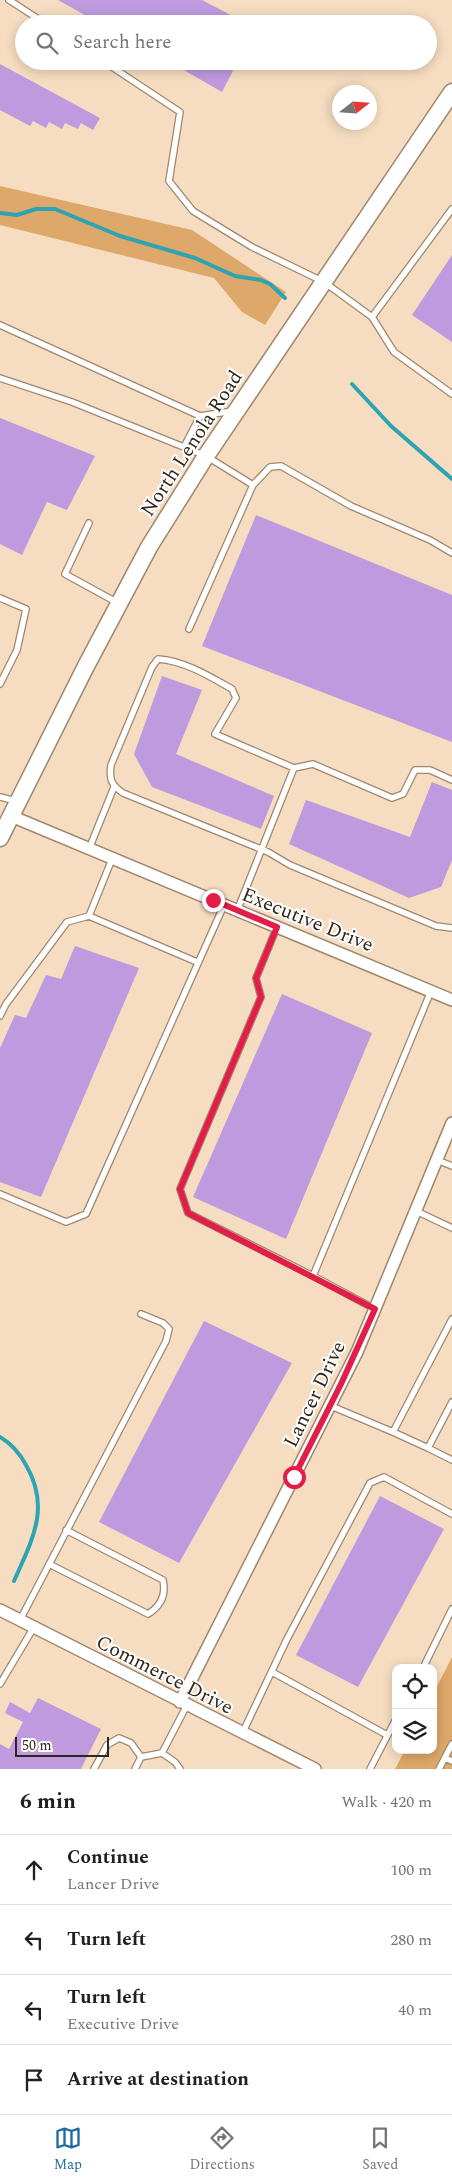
<!DOCTYPE html>
<meta charset="utf-8">
<style>
:root{--surface:#fff;--page:#f6f6f6;--text:#202124;--muted:#757577;--line:#e0e0e0;--accent:#1a6c9d}
body{margin:0;font-family:Spectral,serif;background:var(--page);color:var(--text)}
.controls{position:absolute;right:15px;bottom:15px;display:grid;overflow:hidden;border-radius:10px;box-shadow:0 2px 12px #0003}
.controls button{width:45px;height:45px;display:grid;place-items:center;padding:0;border:0;border-bottom:1px solid var(--line);background:var(--surface);color:var(--text);font:25px sans-serif}
.compass{position:absolute;left:332px;top:85px;width:45px;height:45px;border-radius:50%;background:var(--surface);box-shadow:0 2px 12px #0003;rotate:73deg}
.scale{position:absolute;left:15px;bottom:12px;width:94px;box-sizing:border-box;padding-left:5px;border:2px solid #30271c;border-top:0;font-size:14px;line-height:18px;white-space:nowrap;color:#30271c;-webkit-text-stroke:4px #fff;paint-order:stroke}
.stop{position:absolute;width:15px;height:15px;margin:-11px;border:4px solid #e11d48;border-radius:50%;background:#fff}
.stop.end{background:#e11d48;border-color:#fff;box-shadow:0 1px 5px #0008}
.list{margin:0;padding:0;list-style:none}
h2{display:flex;justify-content:space-between;align-items:center;height:65px;margin:0;padding:0 20px;font-size:21px}
h2 small{font-size:16px;font-weight:400;color:var(--muted)}
.list li{display:grid;grid-template-columns:32px 1fr auto;gap:15px;align-items:center;box-sizing:border-box;height:70px;padding:0 20px;border-top:1px solid var(--line)}
.list b{display:block;font-size:19px;white-space:nowrap}
.list p{margin:0;font-size:16px;white-space:nowrap;color:var(--muted)}
.list em{font-size:16px;font-style:normal;color:var(--muted)}
.icon{flex:none;width:28px;height:28px;fill:none;stroke:currentColor;stroke-width:2;stroke-linecap:round;stroke-linejoin:round}
.map{position:relative;flex:none;width:452px;height:1769px;overflow:hidden}
.search{position:absolute;background:var(--surface);box-shadow:0 2px 12px #0003;left:15px;right:15px;top:15px;height:55px;display:flex;align-items:center;gap:12px;box-sizing:border-box;padding:0 18px;border-radius:28px;color:var(--muted);font-size:19px}
.sheet{height:345px;background:var(--surface)}
nav{display:flex;justify-content:space-around;align-items:center;box-sizing:border-box;height:70px;border-top:1px solid var(--line);background:var(--surface);font-size:14px;color:var(--muted)}
nav a{display:grid;justify-items:center;gap:2px}
nav .on{color:var(--accent)}
.map>svg:first-child{display:block}
</style>
<div class="map">
<svg width="452" height="1769" viewBox="0 0 452 1769">
<rect width="100%" height="100%" fill="#f6ddc1"/>
<!-- forest -->
<path fill="#dda869" d="M0,186L192,230L286,292L265,325L242,312L214,278L0,225Z
M452,1657V1769H395L405,1750H433V1694Z"/>
<g fill="none" stroke-linecap="round" stroke-linejoin="round">
<!-- stream -->
<path stroke="#2da4b2" stroke-width="4" d="M0,213L17,215L36,209H55L120,236L195,258L235,276L261,280L270,284L285,298
M352,384L391,426L452,479
M0,1437C12,1444 19,1452 26,1465C51,1508 32,1540 14,1581"/>
</g>
<!-- building -->
<path fill="#bf9ade" d="M58,0H202L242,21L240,24H101Z
M168,61H238L222,92Z
M0,64L100,118L93,130L81,123L78,129L65,123L62,129L49,122L46,128L33,121L30,126L0,110Z
M452,255V342L412,315Z
M0,418L95,456L67,510L47,502L22,555L0,544Z
M256,515L452,595V742L202,646Z
M162,676L202,690L176,754L274,796L261,829L152,787L134,754Z
M432,782L452,790V860L441,887L409,898L289,844L306,800L410,837Z
M75,946L139,968L41,1197L0,1182V1048L15,1015L26,1018L46,975L61,979Z
M282,994L372,1033L286,1239L193,1197Z
M204,1321L292,1363L179,1563L99,1522Z
M380,1496L444,1529L358,1687L296,1655Z
M38,1698L101,1729L81,1769H0V1744L9,1749L23,1722L5,1713L10,1702L30,1713Z"/>
<g fill="none" stroke-linecap="round" stroke-linejoin="round">
<defs>
<path id="service" d="M9,0L46,24
M103,61L180,112L169,181L193,211L252,247L324,282L372,317L394,352L452,394
M372,317L452,209
M0,325L200,416L233,411
M0,378L72,402L206,456L253,485L270,467L281,466L351,506L430,540L452,553
M184,447L200,416
M89,523L65,574L118,603
M0,598L26,609L17,650L0,684
M189,629L253,485
M452,780L430,770H415L403,794L392,798L313,764L294,768L215,734L236,698L232,689C209,676 185,661 158,659L152,667L111,765C109,779 111,785 123,793L268,852L290,865L436,926L452,928
M0,797L16,801
M89,849L114,787
M237,911L294,768
M89,916L197,962
M277,927L256,978L261,997L180,1189L188,1213L313,1276L431,991
M0,1016L6,1004L67,922L89,916L112,859
M437,1160L452,1166
M0,1194L66,1222L86,1214L224,905
M416,1211L452,1228
M313,1276L375,1309
M331,1406L393,1432L452,1319
M393,1432L428,1448L452,1402
M428,1448L452,1460
M49,1564L148,1614C161,1606 166,1594 163,1580L66,1530
M20,1620L166,1341L169,1329L163,1323L141,1314
M423,1668L452,1609
M272,1672L387,1735
M0,1684L34,1627
M242,1734L287,1639L370,1483L384,1477L452,1514
M162,1753L175,1762L180,1769
M141,1757L162,1753L187,1705
M445,1758L452,1761
M94,1769L107,1745L119,1738L131,1743L141,1757
M135,1769L141,1757
M370,1769L396,1719
M439,1769L452,1744"/>
<path id="minor" d="M11,816L452,1000
M0,1610L315,1769
M180,1702L357,1352L452,1123"/>
<path id="secondary" d="M0,838L85,668L149,547L206,456L452,92"/>
</defs>
<!-- service casing -->
<use href="#service" stroke="#9e876d" stroke-width="8"/>
<!-- minor casing -->
<use href="#minor" stroke="#9e876d" stroke-width="14"/>
<!-- secondary casing -->
<use href="#secondary" stroke="#9e876d" stroke-width="19"/>
<!-- service -->
<use href="#service" stroke="#fff" stroke-width="5.5"/>
<!-- minor -->
<use href="#minor" stroke="#fff" stroke-width="11"/>
<!-- secondary -->
<use href="#secondary" stroke="#fff" stroke-width="16"/>
</g>
<g fill="none" stroke-linecap="round" stroke-linejoin="round">
<!-- route -->
<path stroke="#e11d48" stroke-width="6" d="M213,900L277,927L256,978L261,997L180,1189L188,1213L375,1309L341,1384L294,1477"/>
</g>
<g text-anchor="middle" stroke-width="4" stroke-linejoin="round" paint-order="stroke">
<!-- street labels -->
<g font-size="20" fill="#30271c" stroke="#fff">
<text transform="translate(191 443) rotate(-57)" y="7">North Lenola Road</text>
<text transform="translate(308 919) rotate(22)" y="7">Executive Drive</text>
<text transform="translate(314 1394) rotate(-64)" y="7">Lancer Drive</text>
<text transform="translate(165 1674) rotate(27)" y="7">Commerce Drive</text>
</g>
</g>
</svg>
<div class="controls">
<button><svg class="icon" aria-label="locate" viewBox="0 0 24 24"><circle cx="12" cy="12" r="6"/><path d="M12 2v4M12 18v4M2 12h4M18 12h4"/></svg></button>
<button><svg class="icon" aria-label="layers" viewBox="0 0 24 24"><path d="M12 4l9 5-9 5-9-5zM3 14l9 5 9-5"/></svg></button>
</div>
<svg class="compass" viewBox="-18 -18 36 36"><path d="M0-13l5 13h-10z" fill="#e53935"/><path d="M0 13l5-13h-10z" fill="#757577"/></svg>
<div class="scale">50 m</div>
<div class="stop" style="left:294px;top:1477px"></div>
<div class="stop end" style="left:213px;top:900px"></div>
<div class="search"><svg class="icon" aria-label="search" viewBox="0 0 24 24"><circle cx="10" cy="10" r="6"/><path d="M15 15l6 6"/></svg>Search here</div>
</div>
<section class="sheet">
<h2>6 min<small>Walk · 420 m</small></h2>
<ul class="list">
<li><svg class="icon" aria-label="ahead" viewBox="0 0 24 24"><path d="M12 20V5M6 11l6-6 6 6"/></svg><div><b>Continue</b><p>Lancer Drive</p></div><em>100 m</em></li>
<li><svg class="icon" aria-label="left" viewBox="0 0 24 24"><path d="M17 20v-9H6M10 6l-5 5 5 5"/></svg><div><b>Turn left</b></div><em>280 m</em></li>
<li><svg class="icon" aria-label="left" viewBox="0 0 24 24"><path d="M17 20v-9H6M10 6l-5 5 5 5"/></svg><div><b>Turn left</b><p>Executive Drive</p></div><em>40 m</em></li>
<li><svg class="icon" aria-label="arrive" viewBox="0 0 24 24"><path d="M6 21V4h12l-3 4 3 4H6"/></svg><div><b>Arrive at destination</b></div></li>
</ul>
</section>
<nav>
<a class="on"><svg class="icon" aria-label="map" viewBox="0 0 24 24"><path d="M3 6l6-2 6 2 6-2v14l-6 2-6-2-6 2zM9 4v14M15 6v14"/></svg>Map</a>
<a><svg class="icon" aria-label="directions" viewBox="0 0 24 24"><path d="M12 3l9 9-9 9-9-9zM9 14v-3h6M13 9l2 2-2 2"/></svg>Directions</a>
<a><svg class="icon" aria-label="saved" viewBox="0 0 24 24"><path d="M7 4h10v16l-5-4-5 4z"/></svg>Saved</a>
</nav>
